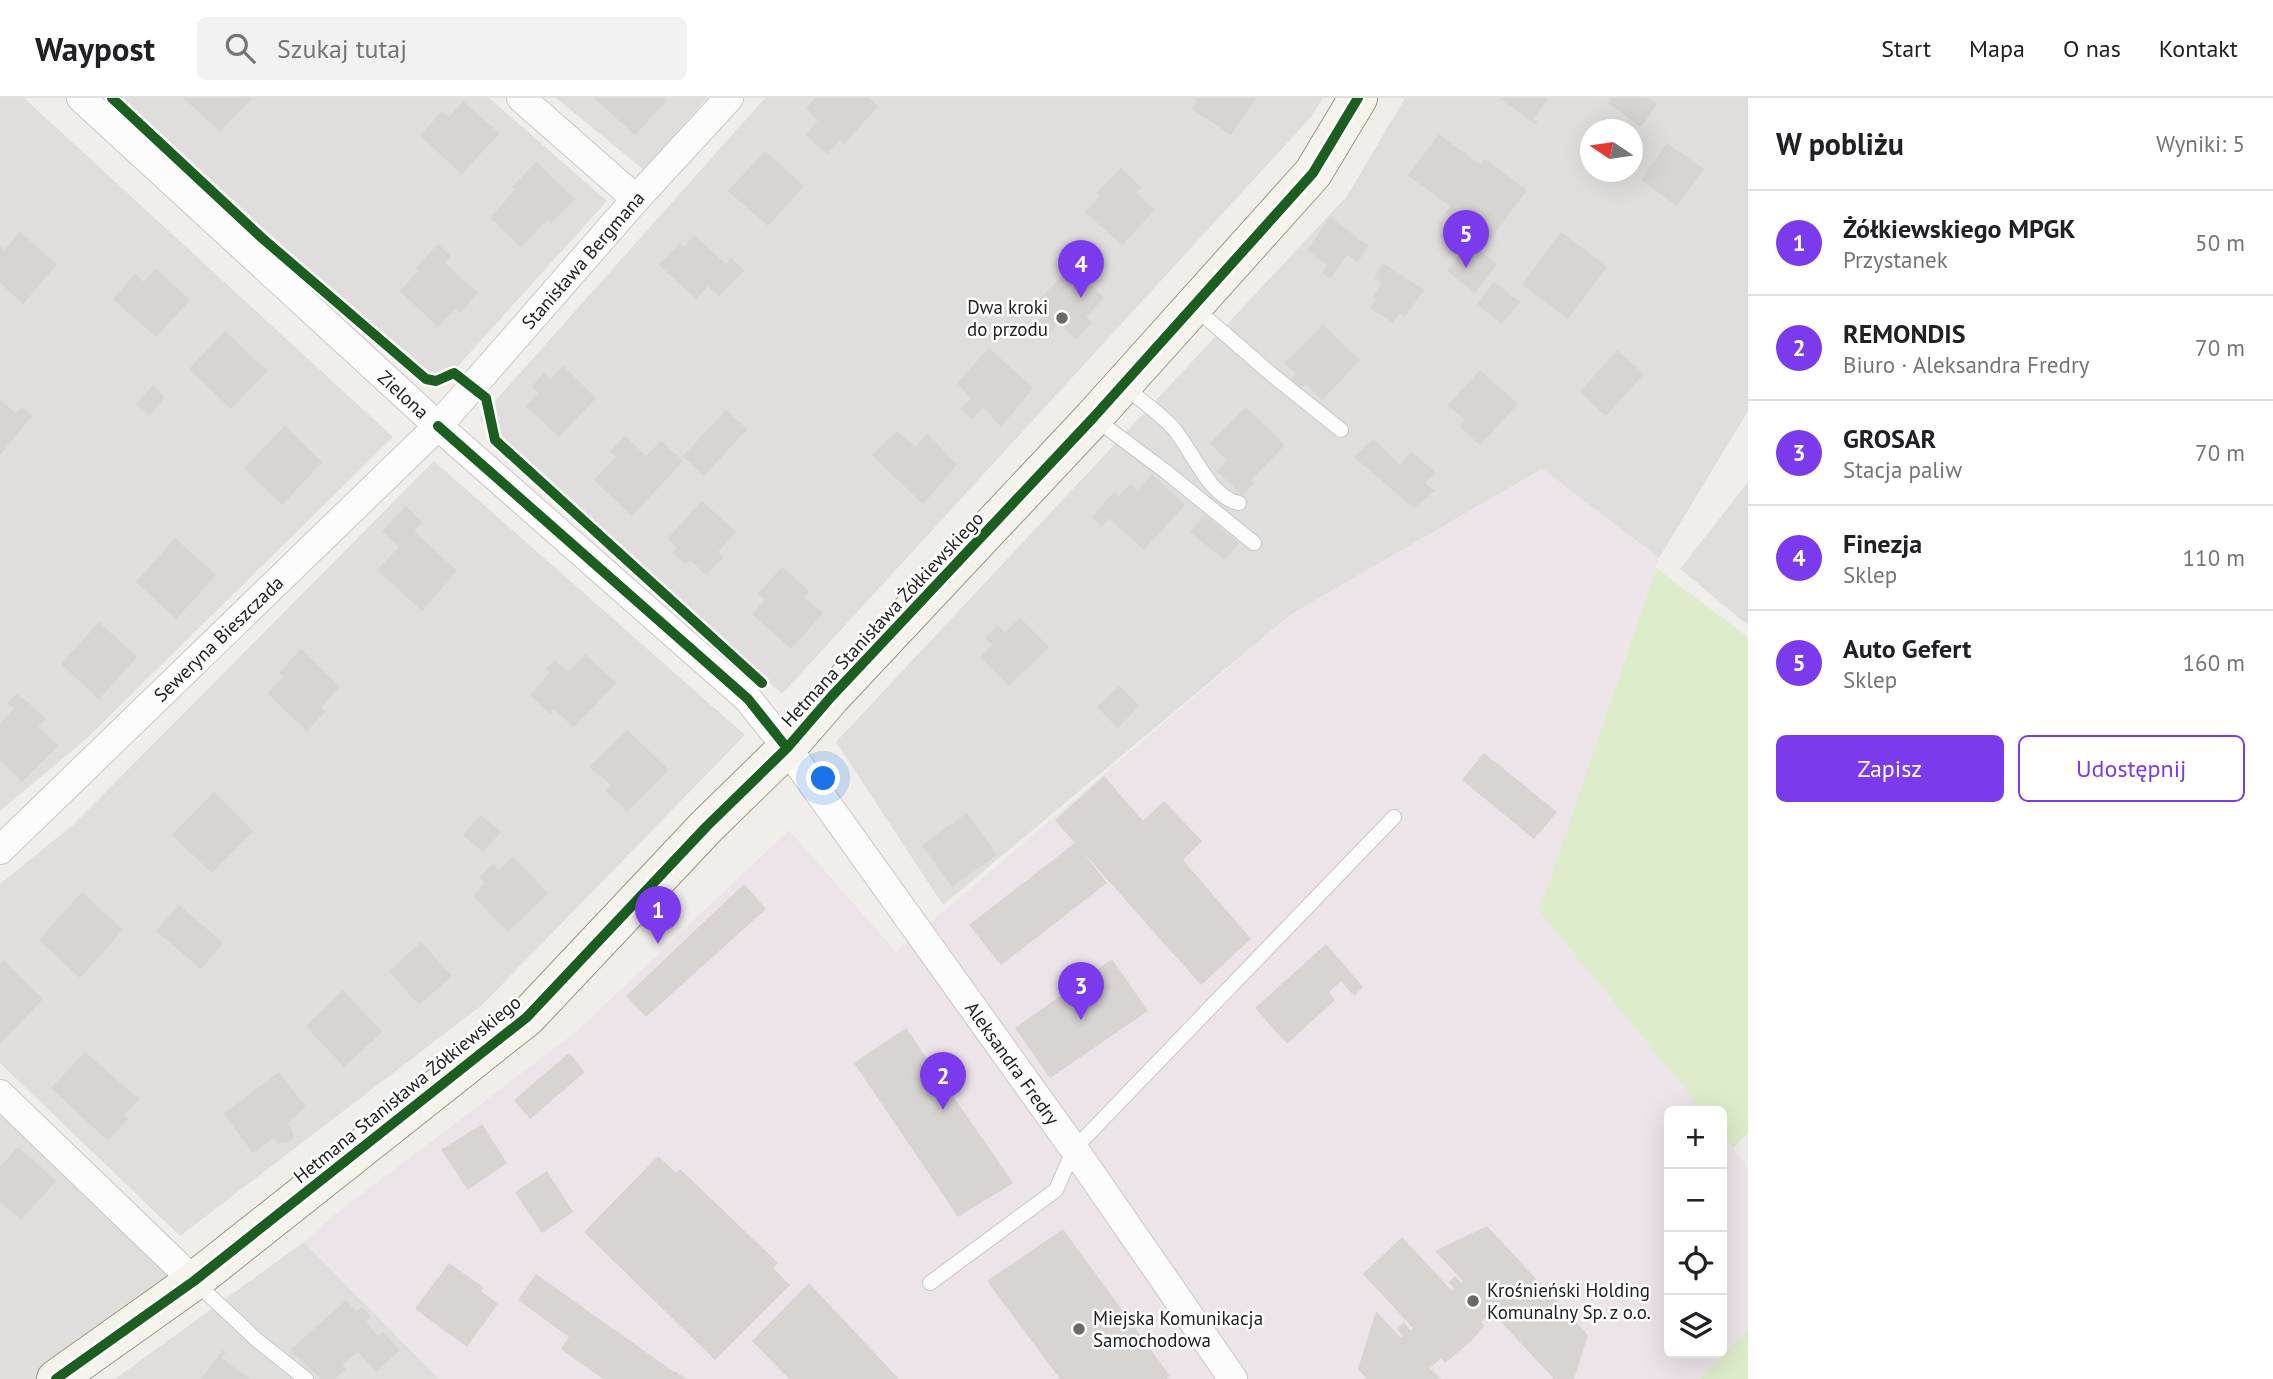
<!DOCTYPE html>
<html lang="pl">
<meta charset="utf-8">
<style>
:root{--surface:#fff;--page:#f2f2f2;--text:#202124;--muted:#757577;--line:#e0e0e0;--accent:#7c3aed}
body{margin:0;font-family:"PT Sans",sans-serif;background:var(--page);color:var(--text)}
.controls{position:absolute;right:21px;bottom:21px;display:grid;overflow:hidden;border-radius:10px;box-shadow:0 7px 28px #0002}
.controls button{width:63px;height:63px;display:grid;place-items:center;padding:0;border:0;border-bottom:2px solid var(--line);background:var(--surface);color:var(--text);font:35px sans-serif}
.compass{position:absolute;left:1580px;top:21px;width:63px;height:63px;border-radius:50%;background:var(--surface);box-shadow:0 7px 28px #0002;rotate:283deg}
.you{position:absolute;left:824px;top:681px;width:24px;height:24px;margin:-18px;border:5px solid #fff;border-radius:50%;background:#1a73e8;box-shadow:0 0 0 10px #1a73e833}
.badge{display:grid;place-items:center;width:46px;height:46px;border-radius:50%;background:var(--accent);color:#fff;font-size:23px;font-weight:700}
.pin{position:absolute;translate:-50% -58px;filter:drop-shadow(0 2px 4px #0008)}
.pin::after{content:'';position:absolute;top:37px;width:24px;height:21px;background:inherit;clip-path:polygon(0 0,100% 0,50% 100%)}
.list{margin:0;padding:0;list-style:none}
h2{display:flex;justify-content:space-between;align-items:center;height:91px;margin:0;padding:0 28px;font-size:30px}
h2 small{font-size:23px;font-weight:400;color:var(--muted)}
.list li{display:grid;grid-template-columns:46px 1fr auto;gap:21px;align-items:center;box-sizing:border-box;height:105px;padding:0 28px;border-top:2px solid var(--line)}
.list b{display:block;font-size:26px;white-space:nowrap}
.list p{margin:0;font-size:23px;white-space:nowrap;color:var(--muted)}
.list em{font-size:23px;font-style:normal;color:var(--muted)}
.actions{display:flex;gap:14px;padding:21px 28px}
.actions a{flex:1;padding:16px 0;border:2px solid var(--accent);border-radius:10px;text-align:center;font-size:24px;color:var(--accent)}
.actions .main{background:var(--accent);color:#fff}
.icon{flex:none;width:38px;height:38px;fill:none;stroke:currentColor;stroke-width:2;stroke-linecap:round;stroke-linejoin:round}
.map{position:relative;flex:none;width:1748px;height:1281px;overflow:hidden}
header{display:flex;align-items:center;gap:42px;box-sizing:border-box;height:98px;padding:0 35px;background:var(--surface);border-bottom:2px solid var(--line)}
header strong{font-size:33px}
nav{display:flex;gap:38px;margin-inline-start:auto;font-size:24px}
.search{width:490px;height:63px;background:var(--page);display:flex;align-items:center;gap:18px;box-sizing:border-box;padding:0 24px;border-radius:10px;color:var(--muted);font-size:26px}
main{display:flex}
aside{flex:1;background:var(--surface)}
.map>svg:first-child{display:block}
</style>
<header>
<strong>Waypost</strong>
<div class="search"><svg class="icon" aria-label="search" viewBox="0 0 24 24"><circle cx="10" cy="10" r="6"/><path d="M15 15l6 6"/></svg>Szukaj tutaj</div>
<nav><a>Start</a><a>Mapa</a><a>O nas</a><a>Kontakt</a></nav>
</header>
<main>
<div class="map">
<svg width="1748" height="1281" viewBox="0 0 1748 1281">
<rect width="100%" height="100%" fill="#f0eeeb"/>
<!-- residential -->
<path fill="#dfdedc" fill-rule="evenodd" d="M0,0H24L393,339L86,641L0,713Z
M119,0H489L607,103L437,291L171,45Z
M556,0H707L644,72Z
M765,0H1323L1311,19L782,596L479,321Z
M1405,0H1748V313L1659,460L1542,371L1290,517L943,807L836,644L1347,98ZM1590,32H1632V74H1590Z
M434,363L745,637L482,907L180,1138L0,965V786L74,726Z
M1748,384V527L1680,471Z
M0,996L194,1183L56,1281H0Z
M304,1144L439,1281H115Z"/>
<!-- industrial -->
<path fill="#ede4e9" d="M1543,371L1659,460L1539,813L1703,1013H1669V1255H1722V1037L1748,1069V1231L1700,1281H439L304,1144L333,1118L577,933L789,732L896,854L1290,517Z"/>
<!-- grass -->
<path fill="#ddeccb" d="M1656,470L1748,539V1035L1733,1050L1722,1037V1013H1703L1539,813Z
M1748,1231V1281H1700Z"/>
<!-- building -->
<path fill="#d7d4d2" d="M183,0H251L252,1L220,33Z
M594,0H662L666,3L635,37Z
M815,0H869L878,8L845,45L840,42L827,56L806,37L818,22L806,11Z
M1193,0H1256L1231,37L1192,11L1197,3Z
M1499,0H1548L1533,21L1538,24L1536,27Z
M1612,0H1649L1657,6L1641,29L1608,5Z
M463,3L499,35L462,76L420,38L442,13L449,19Z
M1439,36L1481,67L1485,61L1527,92L1487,146L1446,115L1450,108L1408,78Z
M1667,45L1704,71L1677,108L1641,82Z
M765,53L804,88L768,128L728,93Z
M536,64L575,101L551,125L547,122L521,149L490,120L515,92L512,89Z
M1121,70L1141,89L1136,95L1155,112L1122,147L1085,114L1100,98L1097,95Z
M1330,119L1368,148L1358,164L1347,157L1330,181L1322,175L1327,167L1307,152Z
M20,134L57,166L23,206L0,185V148L5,152Z
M1561,134L1607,169L1568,221L1522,187Z
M694,137L726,166L731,160L744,173L719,198L708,188L696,201L659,167L680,145L684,149Z
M1468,145L1497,166L1475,195L1447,173Z
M438,146L451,158L445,165L478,195L460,215L455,211L438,229L400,193L419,172L416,170Z
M1383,165L1424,192L1405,219L1399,215L1393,225L1370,210L1376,201L1373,199L1382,185L1374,180Z
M1071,168L1104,200L1086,219L1092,225L1076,241L1059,225L1050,234L1038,223L1047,214L1037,204Z
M156,171L190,202L156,239L113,201L135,176L144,184Z
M1494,184L1520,204L1502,226L1477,206Z
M1323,227L1360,262L1322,302L1306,286L1301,291L1291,281L1296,276L1285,265Z
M225,233L267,273L231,311L189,271Z
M989,250L1033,290L1001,329L984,309L972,321L960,311L971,301L957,285Z
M1617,252L1644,276L1606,318L1580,294Z
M563,268L596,300L559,339L526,308L538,295L531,289L544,275L551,281Z
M1480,272L1518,306L1480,347L1459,328L1465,322L1448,307Z
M153,287L165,299L150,317L136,306Z
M0,302L16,315L22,309L32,318L0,357Z
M1246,309L1285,347L1251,382L1254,385L1242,397L1217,373L1227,362L1210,345Z
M726,312L747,331L704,378L683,358Z
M285,328L322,364L282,407L244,370Z
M897,333L916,349L927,335L957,367L923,406L872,357Z
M625,338L646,358L661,343L683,363L632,418L594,382L616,359L610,353Z
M1373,341L1400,367L1411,353L1436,375L1425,385L1435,393L1414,410L1354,359Z
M1152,376L1185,407L1144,452L1109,420L1102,428L1092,419L1114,394L1119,398L1131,385L1138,392Z
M702,403L736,434L718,454L723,459L706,477L690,462L685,466L672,455L677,450L667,441Z
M406,408L422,424L414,433L457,473L422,513L377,472L399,449L382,433Z
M1204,417L1239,445L1225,462L1190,434Z
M175,440L216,477L176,521L136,484Z
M782,469L809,493L804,499L823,515L791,551L752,516L765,502L758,496Z
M1020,520L1049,549L1009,588L980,559L992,547L985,540L998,527L1005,534Z
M99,524L137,559L99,601L61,566Z
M301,551L340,589L321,609L326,613L307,633L267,595L283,579L279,575Z
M585,556L616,585L574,629L554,612L550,616L530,597L550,575L546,571L555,562L569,574Z
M1119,588L1139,608L1118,630L1097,609Z
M17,596L22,601L23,600L46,621L38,628L58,648L22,684L0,662V625L14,611L7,605Z
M627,632L669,672L627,713L606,693L610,686L589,669Z
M1484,655L1557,714L1534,741L1462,682Z
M1104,678L1143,723L1164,703L1202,743L1183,762L1251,841L1201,887L1082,753L1107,785L1001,867L969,827L1075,745L1055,722Z
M214,694L253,733L212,775L172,737Z
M967,715L997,757L952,789L922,747Z
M480,717L501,734L483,754L463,737Z
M513,759L548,795L508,834L473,798L485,785L480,779L493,766L499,772Z
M744,786L766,811L646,919L626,898Z
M82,794L123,832L80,880L39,842Z
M179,807L223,845L201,871L156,833Z
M421,844L452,878L419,907L389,873Z
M1326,846L1363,889L1354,898L1341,883L1329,894L1335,902L1287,946L1255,910Z
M1112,861L1148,913L1050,980L1015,930Z
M4,863L43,901L0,946V867Z
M343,892L382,934L344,969L306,928Z
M906,930L1013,1085L958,1119L854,965Z
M85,954L139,1001L124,1017L128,1021L108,1043L51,990Z
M569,955L585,974L530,1021L514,1002Z
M279,974L306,1009L287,1025L293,1033V1041L286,1045H279L274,1040L253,1055L224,1016Z
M482,1026L507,1065L468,1092L441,1052Z
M18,1049L56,1083L21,1122L0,1103V1069Z
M658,1058L676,1075L680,1071L778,1165L773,1170L790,1187L715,1262L584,1134Z
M547,1073L573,1114L542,1135L515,1094Z
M1487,1128L1588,1237L1574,1281H1554L1492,1214L1481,1224L1484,1228L1471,1243L1445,1265L1441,1260L1430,1270L1441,1281H1367L1358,1271L1376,1213L1401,1240L1403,1238L1397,1231L1404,1224L1410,1232L1413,1230L1363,1176L1402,1139L1452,1193L1454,1191L1449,1184L1455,1178L1461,1185L1463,1183L1435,1153Z
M1063,1131L1170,1278L1166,1281H1060L987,1183Z
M449,1165L483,1189L481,1193L498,1206L467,1249L415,1211Z
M536,1176L674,1274L675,1273L686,1281H603L561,1251L569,1239L518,1202Z
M809,1185L899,1281H789L752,1243Z
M346,1202L356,1213L362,1209L371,1219L366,1224L378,1238L383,1234L400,1252L376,1274L358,1254L342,1267L346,1271L335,1281H321L290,1252Z
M223,1252L226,1254L221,1260L250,1281H201Z"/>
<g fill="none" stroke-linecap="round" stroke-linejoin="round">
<defs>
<path id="lane" d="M1194,209L1271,276L1341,332
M1124,288C1140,302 1160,315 1174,331C1192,352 1210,400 1239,405
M1094,320L1165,373L1254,445
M195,1184L258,1243L306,1281
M930,1185L1056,1092L1074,1051L1394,719"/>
<g id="street">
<path id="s1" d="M81,0L438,328L748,601L787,650L1074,1051L1233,1281"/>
<path d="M521,0L636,101"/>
<path id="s2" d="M0,752L438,328L636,101L729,0"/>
<path d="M0,996L194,1183"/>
</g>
<path id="secondary" d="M56,1281L194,1183L527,919L707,728L787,650L831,599L1093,320L1313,75L1358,0"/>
</defs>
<!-- lane casing -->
<use href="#lane" stroke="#c9c8c7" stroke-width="16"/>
<!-- street casing -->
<use href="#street" stroke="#c9c8c7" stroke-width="30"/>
<!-- secondary casing -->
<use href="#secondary" stroke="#999a82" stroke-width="40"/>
<!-- lane -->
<use href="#lane" stroke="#fdfcfc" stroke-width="14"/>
<!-- street -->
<use href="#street" stroke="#fdfcfc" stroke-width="28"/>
<!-- secondary -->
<use href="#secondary" stroke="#f4f4ed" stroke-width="38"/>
<defs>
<path id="cycleway" d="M112,0L262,140L426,281L436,283L454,275L486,300L495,342L762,585
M438,328L748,601L787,650
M56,1281L194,1183L527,919L707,728L787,650L831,599L1093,320L1313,75L1358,0"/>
</defs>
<!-- cycleway casing -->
<use href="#cycleway" stroke="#fff" stroke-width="15"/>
<!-- cycleway -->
<use href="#cycleway" stroke="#1b5e20" stroke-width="10"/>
</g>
<!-- markers -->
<g fill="#6a6968" stroke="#fff" stroke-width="2.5">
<circle cx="1062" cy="220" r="7"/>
<circle cx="1473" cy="1203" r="7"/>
<circle cx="1079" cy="1231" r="7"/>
</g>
<g text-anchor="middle" stroke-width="5" stroke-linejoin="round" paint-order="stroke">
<!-- street labels -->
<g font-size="19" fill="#222" stroke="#fff">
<text dy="7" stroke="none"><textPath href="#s2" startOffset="830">Stanisława Bergmana</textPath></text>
<text dy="7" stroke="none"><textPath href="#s1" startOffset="438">Zielona</textPath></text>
<text transform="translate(882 521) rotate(-47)" y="7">Hetmana Stanisława Żółkiewskiego</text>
<text dy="7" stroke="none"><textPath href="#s2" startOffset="304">Seweryna Bieszczada</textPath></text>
<text dy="7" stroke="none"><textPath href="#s1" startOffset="1348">Aleksandra Fredry</textPath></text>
<text transform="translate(407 991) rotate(-39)" y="7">Hetmana Stanisława Żółkiewskiego</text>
</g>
<!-- poi labels -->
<g font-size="19" fill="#222" stroke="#fff" text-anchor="start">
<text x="1048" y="216" text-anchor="end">Dwa kroki<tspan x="1048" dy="22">do przodu</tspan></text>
<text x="1487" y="1199">Krośnieński Holding<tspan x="1487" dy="22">Komunalny Sp. z o.o.</tspan></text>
<text x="1093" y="1227">Miejska Komunikacja<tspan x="1093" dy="22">Samochodowa</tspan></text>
</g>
</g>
</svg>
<div class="controls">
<button>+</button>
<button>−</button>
<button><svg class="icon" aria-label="locate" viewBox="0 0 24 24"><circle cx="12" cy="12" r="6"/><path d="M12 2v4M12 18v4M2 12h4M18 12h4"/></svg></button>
<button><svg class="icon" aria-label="layers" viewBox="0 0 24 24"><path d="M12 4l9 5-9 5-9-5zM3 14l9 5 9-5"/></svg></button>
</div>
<svg class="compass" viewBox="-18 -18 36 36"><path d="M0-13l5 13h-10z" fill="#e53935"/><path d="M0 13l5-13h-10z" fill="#757577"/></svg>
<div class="you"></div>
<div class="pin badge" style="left:658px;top:846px">1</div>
<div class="pin badge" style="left:943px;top:1012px">2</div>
<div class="pin badge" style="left:1081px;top:922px">3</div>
<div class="pin badge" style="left:1081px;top:200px">4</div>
<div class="pin badge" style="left:1466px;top:170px">5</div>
</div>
<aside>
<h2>W pobliżu<small>Wyniki: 5</small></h2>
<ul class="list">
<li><span class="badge">1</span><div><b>Żółkiewskiego MPGK</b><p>Przystanek</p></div><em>50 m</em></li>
<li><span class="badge">2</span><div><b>REMONDIS</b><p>Biuro · Aleksandra Fredry</p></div><em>70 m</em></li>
<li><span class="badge">3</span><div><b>GROSAR</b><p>Stacja paliw</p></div><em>70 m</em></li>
<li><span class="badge">4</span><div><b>Finezja</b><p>Sklep</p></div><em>110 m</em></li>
<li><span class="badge">5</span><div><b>Auto Gefert</b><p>Sklep</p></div><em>160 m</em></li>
</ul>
<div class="actions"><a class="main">Zapisz</a><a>Udostępnij</a></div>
</aside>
</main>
